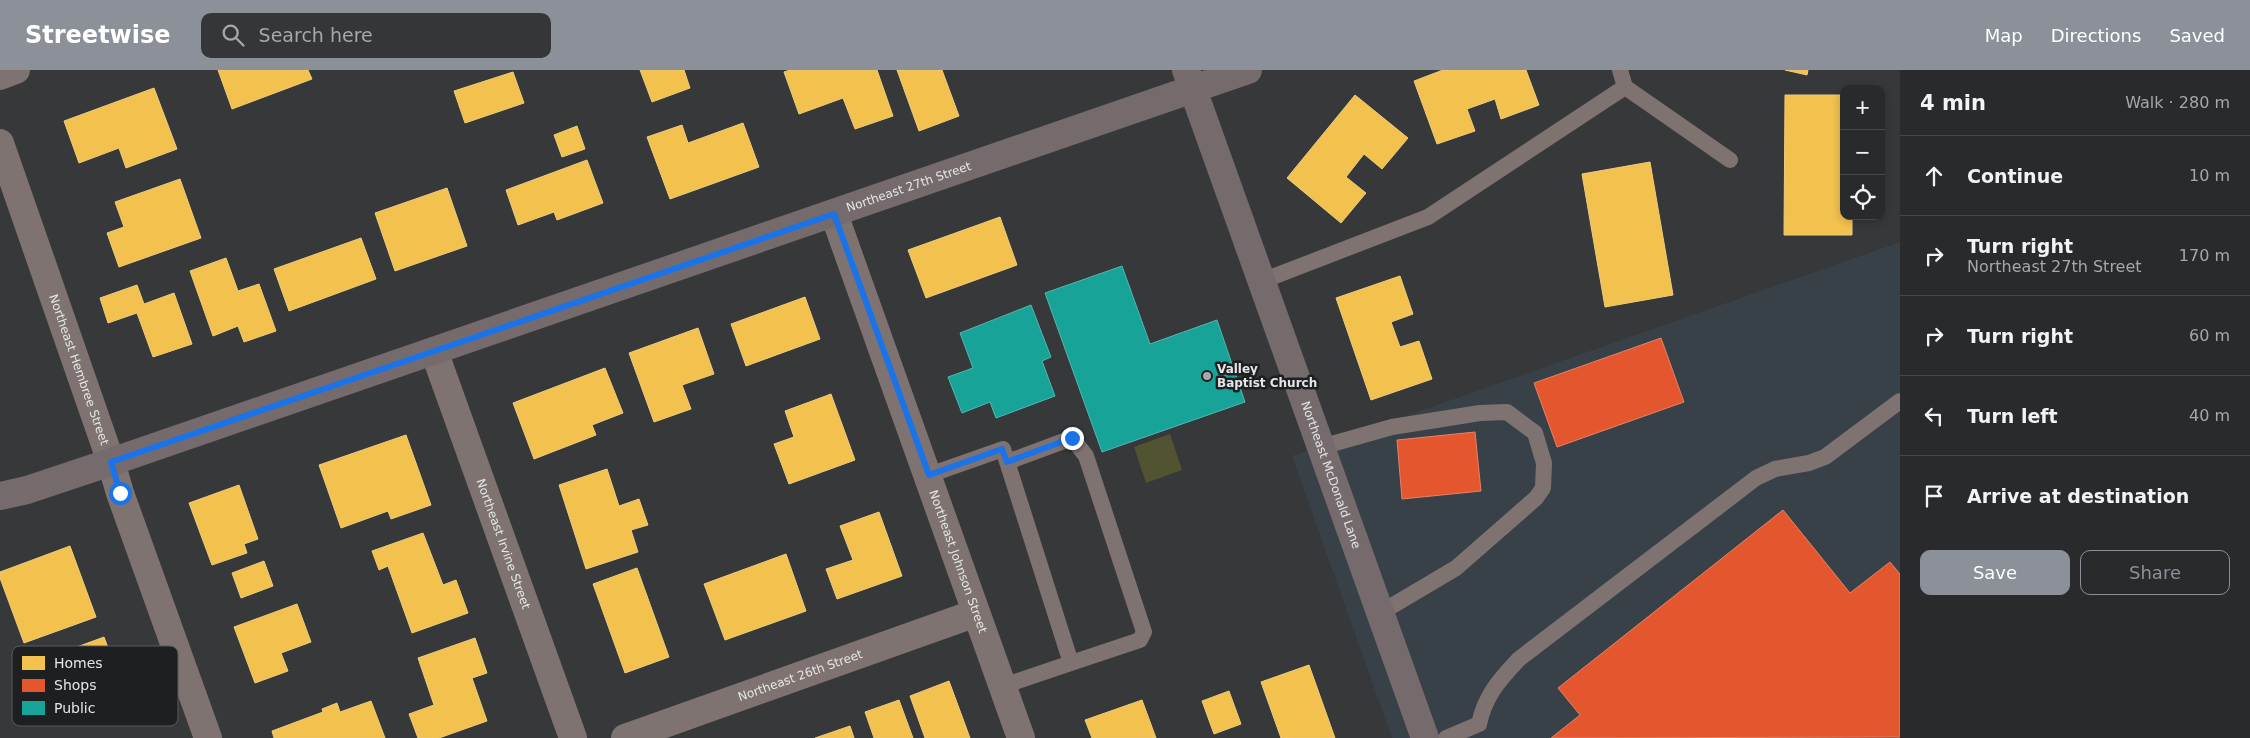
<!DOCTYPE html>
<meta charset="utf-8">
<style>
:root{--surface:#282a2c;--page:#343638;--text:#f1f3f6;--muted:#a5a7a9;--line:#444648;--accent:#8c9099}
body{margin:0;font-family:"DejaVu Sans",sans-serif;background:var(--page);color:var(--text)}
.controls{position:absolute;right:15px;top:15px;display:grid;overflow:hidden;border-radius:10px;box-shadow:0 2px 8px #0003}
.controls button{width:45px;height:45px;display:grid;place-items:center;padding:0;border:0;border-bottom:1px solid var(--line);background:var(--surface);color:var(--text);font:25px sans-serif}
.stop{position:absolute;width:15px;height:15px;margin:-11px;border:4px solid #1a73e8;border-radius:50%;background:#fff}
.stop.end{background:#1a73e8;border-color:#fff;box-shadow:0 1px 5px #0008}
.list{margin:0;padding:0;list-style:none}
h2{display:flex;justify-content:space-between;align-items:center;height:65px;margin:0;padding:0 20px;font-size:21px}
h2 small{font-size:16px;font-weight:400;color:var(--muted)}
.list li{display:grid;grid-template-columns:32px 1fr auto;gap:15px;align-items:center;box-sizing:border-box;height:80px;padding:0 20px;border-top:1px solid var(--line)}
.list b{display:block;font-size:19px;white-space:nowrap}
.list p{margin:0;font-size:16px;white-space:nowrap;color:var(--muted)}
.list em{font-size:16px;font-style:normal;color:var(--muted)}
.actions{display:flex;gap:10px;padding:15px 20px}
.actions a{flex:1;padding:11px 0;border:1px solid var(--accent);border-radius:10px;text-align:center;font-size:18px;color:var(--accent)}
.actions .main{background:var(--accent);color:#fff}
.icon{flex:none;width:28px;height:28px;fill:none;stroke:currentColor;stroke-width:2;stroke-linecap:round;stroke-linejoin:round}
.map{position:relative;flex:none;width:1900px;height:668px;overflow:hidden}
header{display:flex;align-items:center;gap:30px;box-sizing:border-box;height:70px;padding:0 25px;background:var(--accent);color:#fff}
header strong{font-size:24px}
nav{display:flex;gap:28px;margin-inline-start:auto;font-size:18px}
.search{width:350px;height:45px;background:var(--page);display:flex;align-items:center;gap:12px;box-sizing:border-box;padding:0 18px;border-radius:10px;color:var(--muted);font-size:19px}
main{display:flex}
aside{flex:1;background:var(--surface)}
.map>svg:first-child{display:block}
</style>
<header>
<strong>Streetwise</strong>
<div class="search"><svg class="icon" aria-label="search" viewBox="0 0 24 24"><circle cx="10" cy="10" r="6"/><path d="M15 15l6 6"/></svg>Search here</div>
<nav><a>Map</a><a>Directions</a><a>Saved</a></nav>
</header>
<main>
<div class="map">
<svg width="1900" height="668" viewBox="0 0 1900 668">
<rect width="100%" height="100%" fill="#36383a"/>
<!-- built -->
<path fill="#394148" d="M1900,172V668H1392L1292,386Z"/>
<!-- green -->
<path fill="#515331" d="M1170,364L1182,400L1146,413L1134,377Z"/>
<!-- homes -->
<path fill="#f2c14e" stroke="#eecc7c" d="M218,0H308L312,9L232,39Z
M640,0H684L690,18L652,32Z
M790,0H877L893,46L855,59L843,28L799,44L784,2Z
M897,0H942L959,46L919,61Z
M1443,0H1526L1539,35L1501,49L1495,29L1467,39L1475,61L1437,74L1414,11Z
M1785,0H1808L1807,5Z
M513,2L524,33L465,53L454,21Z
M154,18L177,79L126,98L119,78L79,93L64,51Z
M1355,25L1408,68L1382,99L1364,84L1346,107L1366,123L1341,153L1287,108Z
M1785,25H1844V146H1852V165H1784Z
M743,53L759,97L670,129L647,67L682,55L688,73Z
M577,56L585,79L562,87L554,65Z
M587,90L603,133L557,150L554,142L518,155L506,120Z
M1650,92L1673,225L1605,237L1582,104Z
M180,109L201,168L119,197L107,163L124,157L115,132Z
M447,118L467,176L395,201L375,143Z
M1000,147L1017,195L926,228L908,180Z
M361,168L376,209L289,241L274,199Z
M226,188L238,221L259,214L276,261L244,272L238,256L213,266L190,201Z
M1400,206L1413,244L1391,252L1400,277L1419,271L1432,309L1371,330L1336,228Z
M137,215L144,234L174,223L192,274L153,287L137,243L108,253L100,228Z
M805,227L820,269L746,296L731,254Z
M698,258L714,304L682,315L691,339L654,352L629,283Z
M605,298L623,343L592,355L596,365L534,389L513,333Z
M831,324L855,390L789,414L774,374L794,367L785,341Z
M406,365L431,435L391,449L388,441L341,458L319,395Z
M607,399L619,436L639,429L648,455L631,460L638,482L586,499L559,415Z
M239,415L258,469L244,474L247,483L212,495L189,433Z
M879,442L902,506L837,529L826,499L853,490L840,456Z
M423,463L443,515L456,510L468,543L412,563L388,496L379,500L372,481Z
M70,476L96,547L24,573L0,508V502Z
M786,484L806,541L725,570L704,514Z
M264,491L273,516L241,528L232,503Z
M637,498L669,587L625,603L593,514Z
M297,534L311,572L281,583L288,601L255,613L234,557Z
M104,567L131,640L91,654L76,613L59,620L47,588Z
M475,568L487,603L472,608L487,651L439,668H418L409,644L434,635L418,588Z
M1309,595L1335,668H1281L1261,612Z
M949,611L970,668H925L910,626Z
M1229,621L1241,654L1214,664L1202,631Z
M899,630L913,668H874L865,642Z
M1142,630L1156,668H1092L1085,650Z
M371,631L385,668H274L272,661L323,642L322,639L337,633L340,642Z
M850,656L854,668H815Z"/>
<!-- shops -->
<path fill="#e4572e" stroke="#e48266" d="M1661,268L1684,332L1557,377L1534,313Z
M1475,362L1481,421L1402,429L1397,370Z
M1783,440L1850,523L1890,492L1900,504V667L1551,668L1580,645L1558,618Z"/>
<!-- public -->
<path fill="#17a398" stroke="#54b7b0" d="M1122,196L1150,274L1217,250L1245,332L1102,382L1045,223Z
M1031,235L1051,287L1042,291L1055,326L996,348L990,332L962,343L948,307L973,298L960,263Z"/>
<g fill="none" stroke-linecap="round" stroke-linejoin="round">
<!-- lane -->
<path stroke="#7f7371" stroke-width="16" d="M1625,17L1730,90
M1262,211L1428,147L1625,17L1620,0
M1321,377L1392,357L1480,343L1507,342L1535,363L1544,393L1543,418L1536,428L1456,498L1380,543
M1007,392L1072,368L1086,386L1144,562L1140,570L1071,593
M929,405L1003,379L1071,593L1003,616
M1446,668L1479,654C1485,626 1499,610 1519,589L1756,408L1775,399L1809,393L1825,387L1900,331"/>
<!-- street -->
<g stroke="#7f7371" stroke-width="28">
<path d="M0,6L16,0"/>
<path id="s1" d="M0,73L111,392L120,423L208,668"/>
<path id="s2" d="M834,144L1021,668"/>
<path id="s3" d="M434,281L573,668"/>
<path id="s4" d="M625,668L976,543"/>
</g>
<!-- secondary -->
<g stroke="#766b6c" stroke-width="28">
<path id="s5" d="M1186,0L1425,668"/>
<path id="s6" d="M0,426L27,420L111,392L1248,0"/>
</g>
</g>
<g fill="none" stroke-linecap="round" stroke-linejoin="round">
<!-- route -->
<path stroke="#1a73e8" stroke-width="6" d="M120,423L111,392L834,144L929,405L1002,379L1007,392L1072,368"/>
</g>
<!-- markers -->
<circle fill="#a6a8aa" stroke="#1e1f21" stroke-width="2" cx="1207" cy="306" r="5"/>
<g text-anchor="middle" stroke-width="5" stroke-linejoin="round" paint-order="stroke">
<!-- street labels -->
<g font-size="12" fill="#e3e5e7" stroke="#1e1f21">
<text dy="4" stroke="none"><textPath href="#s6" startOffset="960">Northeast 27th Street</textPath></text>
<text dy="4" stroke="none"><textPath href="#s1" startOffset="240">Northeast Hembree Street</textPath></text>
<text dy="4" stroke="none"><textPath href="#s5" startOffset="430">Northeast McDonald Lane</textPath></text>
<text dy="4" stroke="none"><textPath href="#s3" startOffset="205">Northeast Irvine Street</textPath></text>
<text dy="4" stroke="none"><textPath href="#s2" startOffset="369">Northeast Johnson Street</textPath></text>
<text dy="4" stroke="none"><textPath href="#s4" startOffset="186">Northeast 26th Street</textPath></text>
</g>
<!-- poi labels -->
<g font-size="12" font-weight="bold" fill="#e3e5e7" stroke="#1e1f21" text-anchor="start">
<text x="1217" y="303">Valley<tspan x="1217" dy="14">Baptist Church</tspan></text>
</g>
</g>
<!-- legend -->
<rect x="12" y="576" width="166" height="80" rx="8" fill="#1e1f21" stroke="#595a5c" stroke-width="1"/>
<rect x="22" y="586" width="23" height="14" fill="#f2c14e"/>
<rect x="22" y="609" width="23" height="13" fill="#e4572e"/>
<rect x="22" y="631" width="23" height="14" fill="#17a398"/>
<g font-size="14" fill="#e3e5e7">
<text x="54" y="598">Homes</text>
<text x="54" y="620">Shops</text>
<text x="54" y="643">Public</text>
</g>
</svg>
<div class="controls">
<button>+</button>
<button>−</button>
<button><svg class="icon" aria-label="locate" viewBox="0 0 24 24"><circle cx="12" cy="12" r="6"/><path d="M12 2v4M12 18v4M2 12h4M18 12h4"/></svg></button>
</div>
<div class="stop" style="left:120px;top:423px"></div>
<div class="stop end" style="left:1072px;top:368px"></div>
</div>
<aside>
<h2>4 min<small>Walk · 280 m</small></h2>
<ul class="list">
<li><svg class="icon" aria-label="ahead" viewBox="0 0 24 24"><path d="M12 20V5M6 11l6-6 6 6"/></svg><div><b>Continue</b></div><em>10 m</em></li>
<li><svg class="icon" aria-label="right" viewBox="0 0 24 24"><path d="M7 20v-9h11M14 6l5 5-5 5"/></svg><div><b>Turn right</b><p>Northeast 27th Street</p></div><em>170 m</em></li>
<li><svg class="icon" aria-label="right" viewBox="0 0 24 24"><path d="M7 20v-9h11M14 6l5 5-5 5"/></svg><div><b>Turn right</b></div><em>60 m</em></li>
<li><svg class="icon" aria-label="left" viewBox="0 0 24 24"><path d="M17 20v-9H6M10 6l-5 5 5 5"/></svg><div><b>Turn left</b></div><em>40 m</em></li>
<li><svg class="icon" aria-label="arrive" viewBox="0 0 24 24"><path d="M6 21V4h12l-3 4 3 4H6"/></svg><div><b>Arrive at destination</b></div></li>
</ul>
<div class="actions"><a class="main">Save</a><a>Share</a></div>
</aside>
</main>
